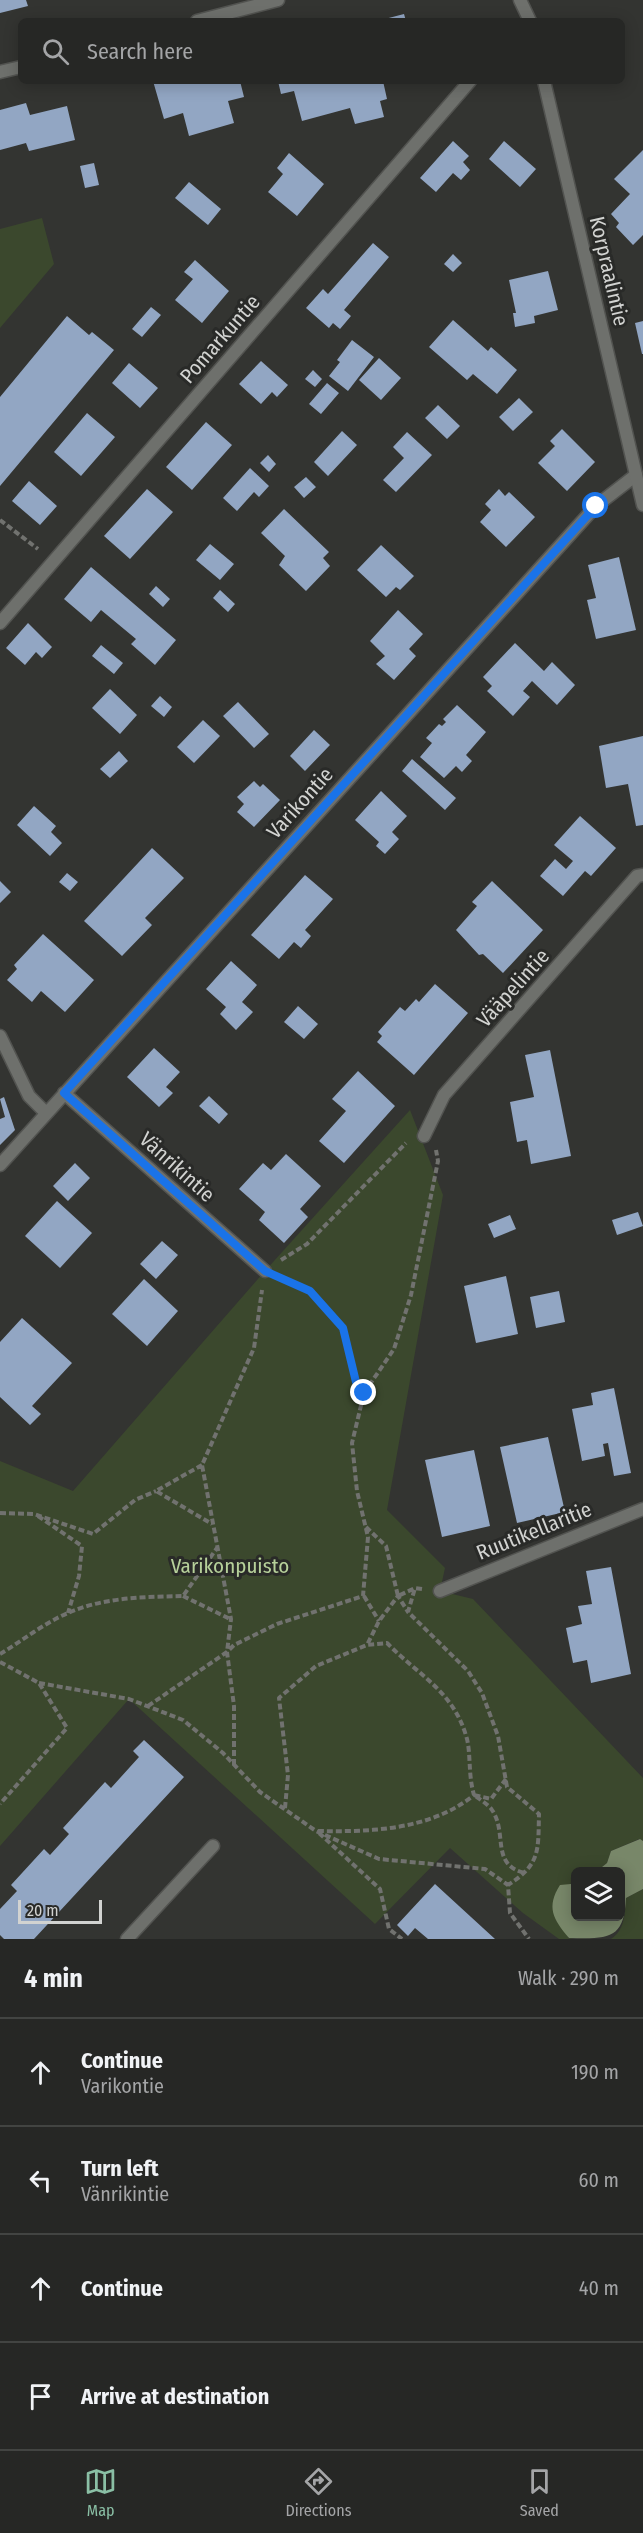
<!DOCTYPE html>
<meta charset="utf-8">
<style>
:root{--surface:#262725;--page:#323332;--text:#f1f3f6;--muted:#a4a5a7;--line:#424442;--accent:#8abfa5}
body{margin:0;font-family:"Fira Sans Condensed",sans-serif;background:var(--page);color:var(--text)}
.controls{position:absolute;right:18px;bottom:18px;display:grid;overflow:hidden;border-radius:9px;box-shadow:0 3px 15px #0003}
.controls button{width:54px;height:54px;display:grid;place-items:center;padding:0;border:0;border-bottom:2px solid var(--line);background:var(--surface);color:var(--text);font:30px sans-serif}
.scale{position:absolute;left:18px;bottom:15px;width:84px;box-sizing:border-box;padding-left:6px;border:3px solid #d2d3d1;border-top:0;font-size:16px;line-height:21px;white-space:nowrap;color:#d2d3d1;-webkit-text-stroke:4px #292a28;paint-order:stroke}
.stop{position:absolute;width:18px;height:18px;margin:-14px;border:4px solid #1a73e8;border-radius:50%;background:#fff}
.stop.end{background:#1a73e8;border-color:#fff;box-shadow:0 2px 6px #0008}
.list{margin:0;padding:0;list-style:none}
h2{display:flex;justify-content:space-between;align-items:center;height:78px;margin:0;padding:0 24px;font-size:26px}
h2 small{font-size:20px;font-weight:400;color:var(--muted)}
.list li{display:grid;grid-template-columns:39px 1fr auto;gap:18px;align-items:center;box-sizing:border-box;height:108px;padding:0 24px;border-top:2px solid var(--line)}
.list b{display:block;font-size:22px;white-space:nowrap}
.list p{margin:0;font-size:20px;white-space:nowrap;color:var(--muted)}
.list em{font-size:20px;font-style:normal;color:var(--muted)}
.icon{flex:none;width:33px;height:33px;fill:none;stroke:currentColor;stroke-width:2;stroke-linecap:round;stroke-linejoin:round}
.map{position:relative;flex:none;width:643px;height:1939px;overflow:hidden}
.search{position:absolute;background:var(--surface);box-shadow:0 3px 15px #0003;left:18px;right:18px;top:18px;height:66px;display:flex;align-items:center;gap:15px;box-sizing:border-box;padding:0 21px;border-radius:9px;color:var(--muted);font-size:22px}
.sheet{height:510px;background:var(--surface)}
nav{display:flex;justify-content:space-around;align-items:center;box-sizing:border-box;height:84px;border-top:2px solid var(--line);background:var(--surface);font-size:16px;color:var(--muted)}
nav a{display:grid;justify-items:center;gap:3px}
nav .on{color:var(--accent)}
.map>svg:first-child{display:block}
</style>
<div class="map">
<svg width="643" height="1939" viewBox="0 0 643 1939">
<rect width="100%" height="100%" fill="#333431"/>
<!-- green -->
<path fill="#3b482d" d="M42,218L54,264L0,328V229Z
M410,1110L443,1195L387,1510L445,1568L440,1591L473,1599L643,1778V1841L639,1839L611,1851L607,1863L597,1871L576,1872L575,1876L571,1877L568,1938L573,1939H559L523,1913L450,1848L375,1924L129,1699L0,1846V1461L73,1491L265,1271Z
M643,1889V1939H611C625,1930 625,1913 626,1898Z"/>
<!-- water -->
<path fill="#788769" d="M640,1839L643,1841V1889L626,1898C624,1939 610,1939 569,1938C553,1919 546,1907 560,1885L571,1884V1877L575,1876L576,1916H620V1872L597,1871L607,1863L611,1851Z"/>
<!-- building -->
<path fill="#92a6c3" d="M0,0H26L28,6L0,13Z
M404,14L406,21H381V20Z
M153,81H240L244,97L228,101L234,123L189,136L183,113L164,119Z
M278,81H383L387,99L380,101L384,117L355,124L350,108L302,121L294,91L281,94Z
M26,103L30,115L67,106L75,140L29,151L26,143L0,150V110Z
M453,141L469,156L463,162L470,170L461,180L453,173L436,192L420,178Z
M504,141L536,169L520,187L489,159Z
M643,150V235L633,245L616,227L619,223L611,214L630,194L614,179Z
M289,153L324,184L297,216L268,192L283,174L277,168Z
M94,163L99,185L85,188L80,166Z
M189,182L221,209L208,225L175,198Z
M373,243L389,257L344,310L351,316L340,329L333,323L329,328L306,308L323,289L328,294Z
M453,254L462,263L453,272L444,264Z
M195,260L229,291L202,323L175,300L193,279L184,272Z
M548,271L558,310L534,316L535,323L515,327L513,313H516L509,280Z
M151,307L161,315L142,337L132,329Z
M67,316L89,335L92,332L114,350L0,486V397Z
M453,320L488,351L491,347L517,370L497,394L473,374L467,380L429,347Z
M643,321V354H642L635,323Z
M352,340L374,357L348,391L329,376L340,362L337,360Z
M379,358L401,378L381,400L359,380Z
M261,361L288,385L277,397L272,392L261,404L239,384Z
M129,363L158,388L140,408L112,383Z
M313,370L322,379L315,387L305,379Z
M327,383L339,393L321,414L309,404Z
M519,398L533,412L513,431L499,417Z
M438,405L460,426L447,439L425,418Z
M87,413L115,437L81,476L54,452Z
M206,422L232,445L192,490L166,467Z
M562,429L595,462L567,491L538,463L555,446L550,441Z
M342,431L357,445L328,476L314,462Z
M407,432L432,455L396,492L383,480L404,458L393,447Z
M268,455L276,464L269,472L260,463Z
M250,468L269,486L259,497L254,492L237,511L223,498Z
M306,477L316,487L304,498L294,487Z
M29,481L57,506L40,525L12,501Z
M147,489L173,512L130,559L104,536Z
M499,489L505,496L509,492L535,517L506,547L480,522L491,510L485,504Z
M284,509L329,552L323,558L330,566L306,591L279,565L285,556L261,533Z
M210,544L234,564L220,580L196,560Z
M381,545L414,576L400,590L396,587L386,597L357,570Z
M619,557L636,630L596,639L587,600L596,598L588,565Z
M91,567L176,640L155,665L131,644L136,639L101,610L91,622L64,599Z
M156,586L170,599L163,607L149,594Z
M220,590L235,604L228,612L213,598Z
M398,610L423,634L409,649L416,656L394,680L376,664L385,656L370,641Z
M28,623L52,647L42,658L36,652L25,665L6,648Z
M515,643L544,671L552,662L575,685L557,705L532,681L523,691L530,697L513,716L487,691L492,686L483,677Z
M101,645L123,663L114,674L92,656Z
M110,689L137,715L120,734L92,708Z
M160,696L172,707L164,717L151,706Z
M238,702L269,734L254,748L223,716Z
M457,705L486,732L466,755L472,761L462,772L456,766L444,778L420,757L432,743L426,738L439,724L442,726L446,722L443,719Z
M203,720L220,736L194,763L177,747Z
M314,730L330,745L305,771L290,756Z
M643,736V825L636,826L628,784L606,788L599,746Z
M119,751L128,761L110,778L100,769Z
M412,759L456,798L445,810L402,771Z
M254,781L260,787L263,784L280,800L254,827L237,812L244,804L237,797Z
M381,791L407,816L392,832L399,839L385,854L376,846L379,842L355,820Z
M34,806L56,826L51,832L62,843L50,856L17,825Z
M580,816L616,848L591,876L585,871L563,896L540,876L555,859L566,869L573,861L554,845Z
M152,848L184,878L145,918L152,925L122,956L84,921Z
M67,873L78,882L70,891L59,882Z
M305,875L333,899L305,930L311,936L301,948L294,942L279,959L251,935Z
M0,881L11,892L0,903Z
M492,881L543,930L503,973L483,954L479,955L456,930L477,906L472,902Z
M43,934L94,980L65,1012L41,991L32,1002L7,980L17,969L14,965Z
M231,961L257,985L242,1002L253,1012L236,1030L220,1014L226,1007L206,989Z
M435,984L468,1013L414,1075L377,1042L382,1036L378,1032L400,1007L405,1011L416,999L419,1002Z
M298,1006L318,1024L304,1039L284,1022Z
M154,1048L180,1072L166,1087L173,1093L159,1107L127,1077Z
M550,1050L571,1156L531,1164L527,1140L517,1142L510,1102L534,1097L525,1055Z
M358,1071L395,1106L344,1163L319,1141L346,1111L332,1099Z
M209,1096L228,1114L219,1124L199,1106Z
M4,1097L15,1130L0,1145V1119L5,1117L0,1099Z
M286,1154L321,1186L300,1209L308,1217L284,1243L259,1220L265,1212L239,1189L263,1163L271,1170Z
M75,1163L90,1178L68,1201L53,1186Z
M57,1201L92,1233L60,1268L25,1236Z
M638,1212L643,1226L617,1235L612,1220Z
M510,1215L516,1229L494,1238L488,1224Z
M162,1241L178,1255L156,1279L140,1264Z
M506,1276L518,1334L476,1343L464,1286Z
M144,1279L178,1311L147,1346L112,1314Z
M559,1291L565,1322L536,1328L530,1297Z
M22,1318L72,1363L32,1406L41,1414L30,1425L0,1397V1342Z
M614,1388L631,1473L614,1476L608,1443L603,1444L605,1456L582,1461L572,1409L593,1405L591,1393Z
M548,1437L565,1512L517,1523L500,1447Z
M474,1450L490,1526L442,1537L425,1460Z
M611,1567L631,1674L591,1683L587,1660L573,1663L566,1628L582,1624L578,1606L592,1604L586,1571Z
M144,1740L184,1777L34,1939H4L0,1935V1909L17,1891L11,1885L44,1849L50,1855L69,1834L63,1828L105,1782L111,1788L139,1757L133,1751Z
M435,1884L495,1939H428L415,1928L408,1936L397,1925Z"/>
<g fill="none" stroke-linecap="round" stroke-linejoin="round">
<defs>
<path id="service" d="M127,1939L213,1846"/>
<path id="minor" d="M197,21L278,0
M0,72L21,67
M0,623L470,81
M0,1036L29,1096L46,1113
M64,1093L265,1271
M424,1136L444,1095L637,876L643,875
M0,1165L596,506L636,475
M440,1591L643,1509"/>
<path id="tertiary" d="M520,0L530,21
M544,81L643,505"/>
</defs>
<!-- service casing -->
<use href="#service" stroke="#525350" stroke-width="15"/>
<!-- minor casing -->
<use href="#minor" stroke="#525350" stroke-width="15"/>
<!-- tertiary casing -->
<use href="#tertiary" stroke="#525350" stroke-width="15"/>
<!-- path -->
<path stroke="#71726f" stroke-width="4" stroke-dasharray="6 3" stroke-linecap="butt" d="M0,520L38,549
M281,1260L307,1244L406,1143
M281,1278L310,1291L343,1328L356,1382L364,1393
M202,1465L156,1491L212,1524
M0,1513L34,1514L93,1534L135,1500L156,1491
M38,1516L82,1546L79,1576L68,1613
M366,1527L386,1546L398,1596L415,1588
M422,1589L415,1588L408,1612L468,1671L482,1693L498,1736L507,1787L539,1814C538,1850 541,1864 508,1885
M183,1596L230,1619
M364,1596L379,1621
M0,1654C22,1641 44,1623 68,1613C104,1597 145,1597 183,1596L217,1548
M0,1662L39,1683L67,1728L0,1804
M39,1683L129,1699L183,1720L223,1753L260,1792L316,1831L379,1859L485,1869L508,1885L510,1913L529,1939
M148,1706L227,1652L231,1619L202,1465L254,1348L262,1290
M234,1765V1706L227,1652L234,1645L277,1624L363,1596L368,1537L357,1491L352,1443L364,1393L394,1349L411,1295L438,1161L436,1150
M506,1779L491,1799L474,1795C479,1799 488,1804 492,1810C508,1833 490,1865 525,1873
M285,1808L288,1775L279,1698L316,1666L367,1645
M318,1831C371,1832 431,1830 474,1795C468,1774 471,1756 467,1739C454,1691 419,1676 387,1643L367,1645L379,1621L398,1596L408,1612
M319,1833L380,1889L389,1929L402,1939"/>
<!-- service -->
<use href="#service" stroke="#6e706c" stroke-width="12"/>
<!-- minor -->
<use href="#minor" stroke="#6e706c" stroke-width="12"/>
<!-- tertiary -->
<use href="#tertiary" stroke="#6e706c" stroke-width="12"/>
</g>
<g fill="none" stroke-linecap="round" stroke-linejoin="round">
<!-- route -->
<path stroke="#1a73e8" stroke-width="8" d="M364,1393L356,1382L343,1328L310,1291L265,1271L64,1093L596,506"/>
</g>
<g text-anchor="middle" stroke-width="6" stroke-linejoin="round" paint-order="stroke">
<!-- street labels -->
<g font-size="21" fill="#d2d3d1" stroke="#292a28">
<text transform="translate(609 271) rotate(77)" y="7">Korpraalintie</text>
<text transform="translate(220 339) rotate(-49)" y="7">Pomarkuntie</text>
<text transform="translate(300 803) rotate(-48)" y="7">Varikontie</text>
<text transform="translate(513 988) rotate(-48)" y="7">Vääpelintie</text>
<text transform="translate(177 1167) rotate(42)" y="7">Vänrikintie</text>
<text transform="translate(534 1531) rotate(-22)" y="7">Ruutikellaritie</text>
</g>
<!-- park labels -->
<g font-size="21" fill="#b6d09a" stroke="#292a28">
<text x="230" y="1573">Varikonpuisto</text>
</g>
</g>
</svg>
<div class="controls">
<button><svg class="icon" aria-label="layers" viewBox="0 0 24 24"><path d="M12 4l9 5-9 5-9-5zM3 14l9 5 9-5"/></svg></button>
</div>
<div class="scale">20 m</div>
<div class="stop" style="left:596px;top:506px"></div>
<div class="stop end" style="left:364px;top:1393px"></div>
<div class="search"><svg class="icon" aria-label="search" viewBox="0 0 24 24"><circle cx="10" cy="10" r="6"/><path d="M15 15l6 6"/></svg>Search here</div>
</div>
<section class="sheet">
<h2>4 min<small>Walk · 290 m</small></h2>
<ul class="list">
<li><svg class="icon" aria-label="ahead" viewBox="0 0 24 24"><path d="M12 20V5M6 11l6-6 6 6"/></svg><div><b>Continue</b><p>Varikontie</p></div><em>190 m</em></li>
<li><svg class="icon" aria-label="left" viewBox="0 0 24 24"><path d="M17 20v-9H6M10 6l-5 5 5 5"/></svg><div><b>Turn left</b><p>Vänrikintie</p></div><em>60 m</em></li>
<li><svg class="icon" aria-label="ahead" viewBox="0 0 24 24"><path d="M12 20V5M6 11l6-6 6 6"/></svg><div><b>Continue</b></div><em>40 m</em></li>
<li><svg class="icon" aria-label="arrive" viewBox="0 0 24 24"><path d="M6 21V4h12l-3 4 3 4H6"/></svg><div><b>Arrive at destination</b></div></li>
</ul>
</section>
<nav>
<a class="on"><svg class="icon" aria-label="map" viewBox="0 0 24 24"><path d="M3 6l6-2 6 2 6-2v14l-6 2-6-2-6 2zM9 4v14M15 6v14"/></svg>Map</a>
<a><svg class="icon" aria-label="directions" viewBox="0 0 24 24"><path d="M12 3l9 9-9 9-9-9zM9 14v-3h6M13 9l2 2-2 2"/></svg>Directions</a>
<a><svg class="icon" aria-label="saved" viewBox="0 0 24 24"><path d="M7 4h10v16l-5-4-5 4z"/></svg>Saved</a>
</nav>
